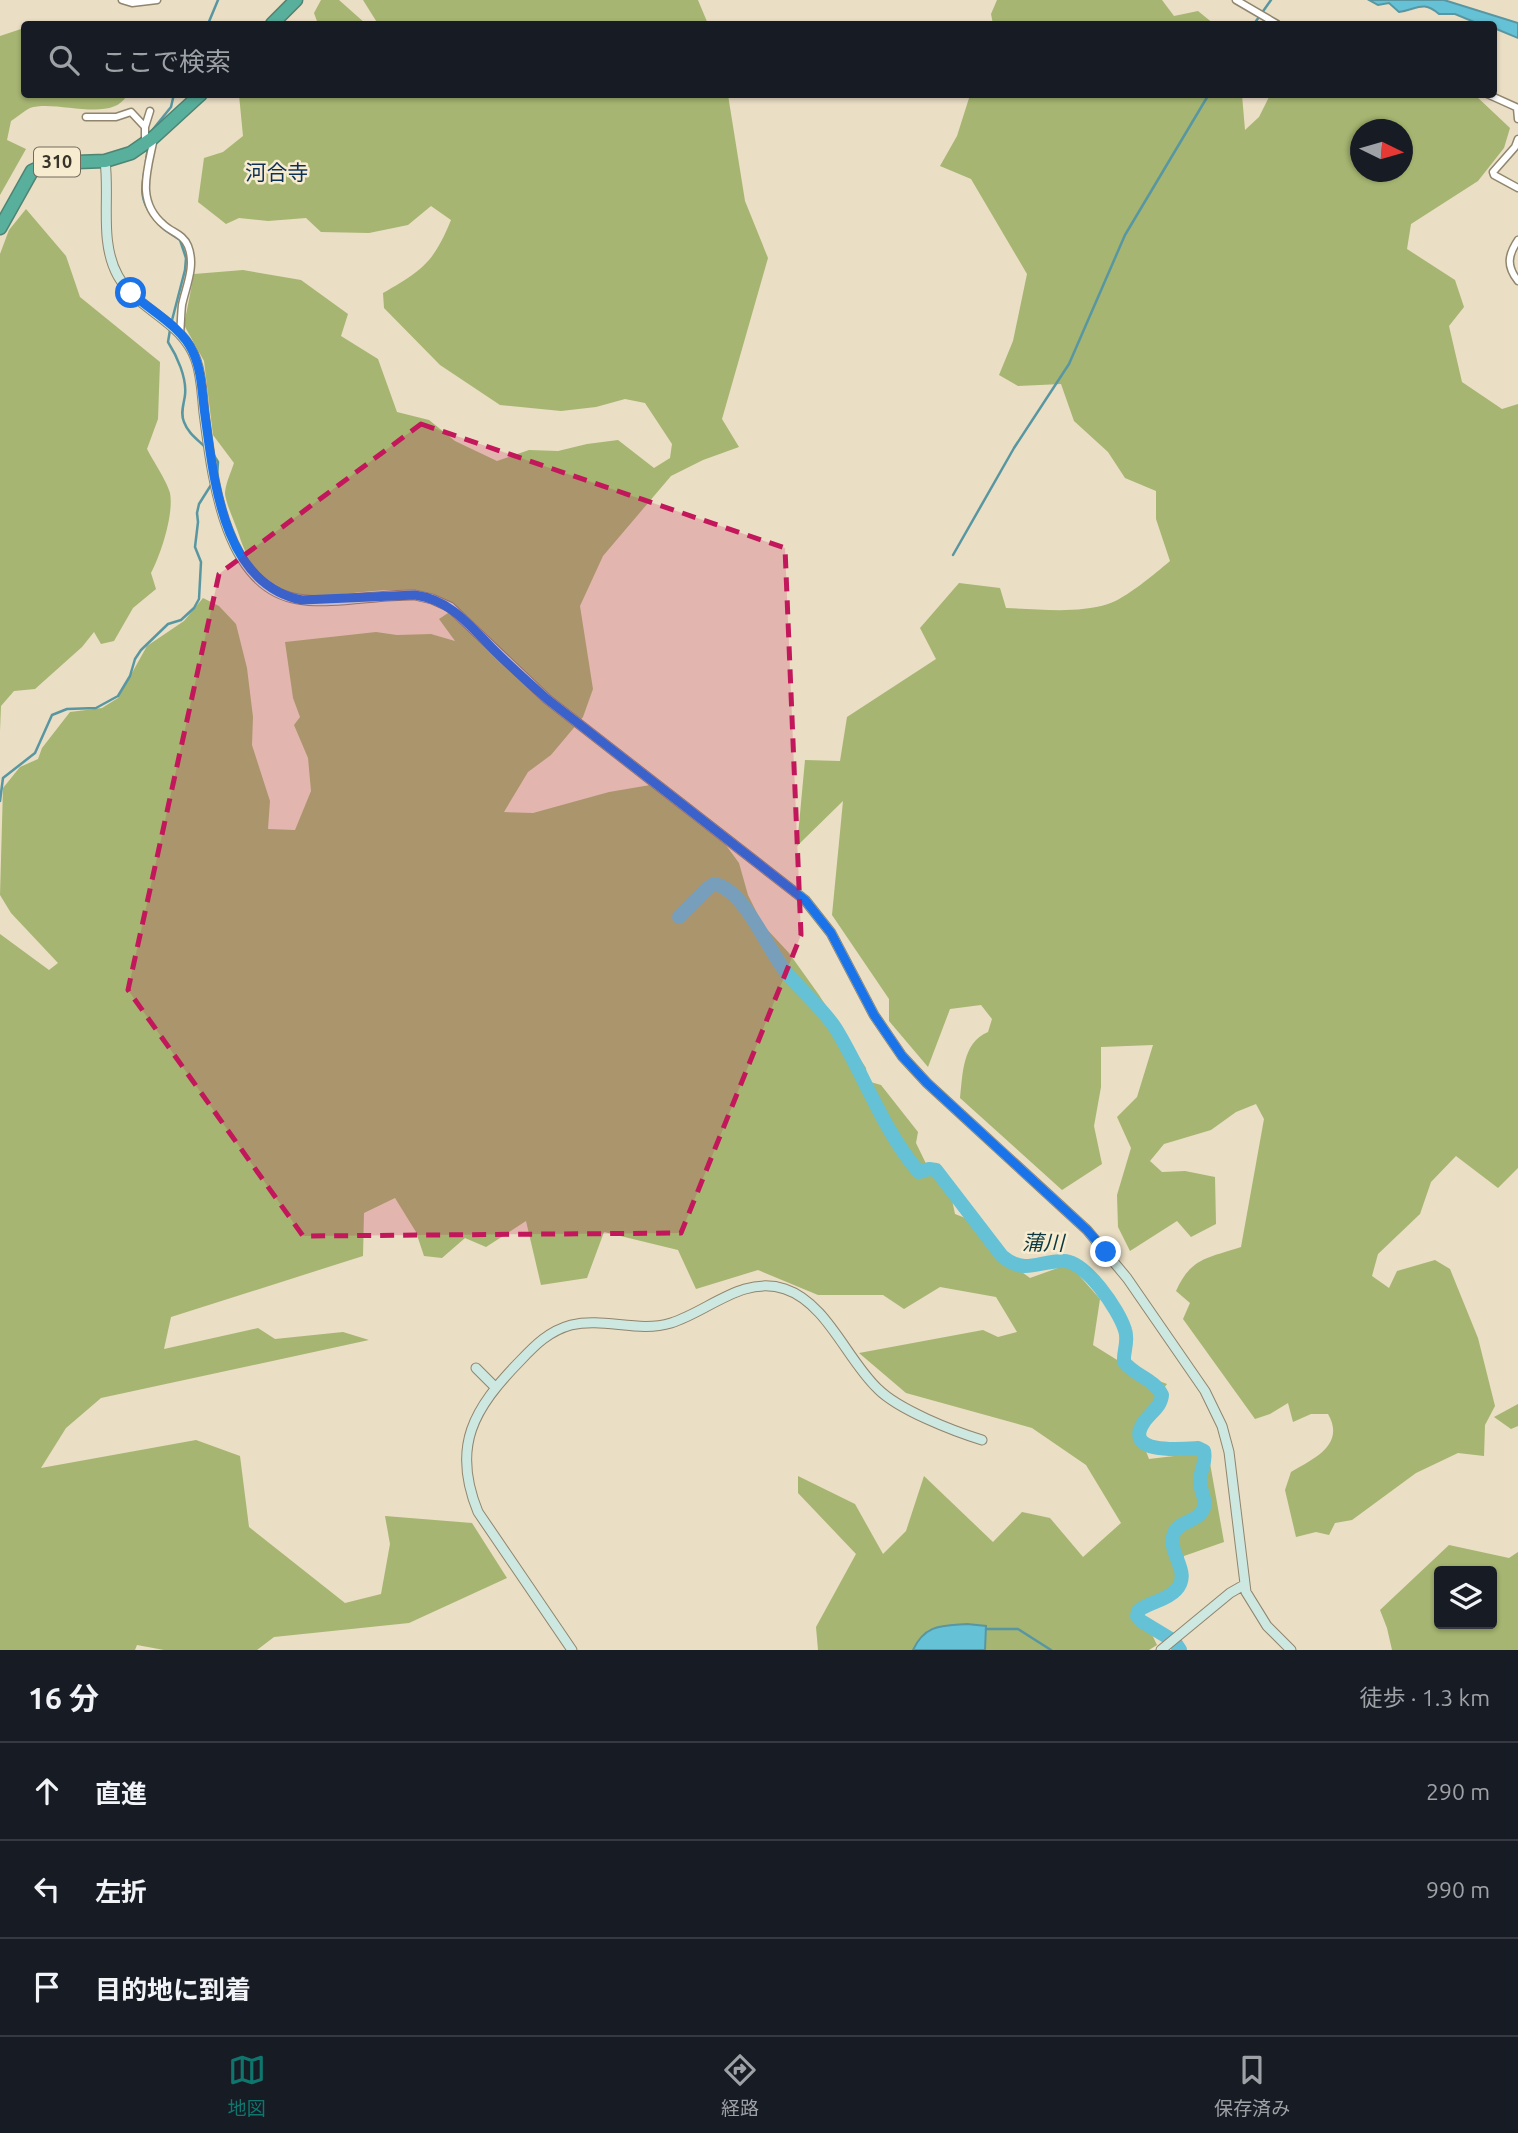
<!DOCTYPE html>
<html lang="ja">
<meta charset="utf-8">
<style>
:root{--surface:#171b24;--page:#20242c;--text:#f1f3f6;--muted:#9ea1a6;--line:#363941;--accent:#0f766e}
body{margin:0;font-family:Ubuntu,"Noto Sans JP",sans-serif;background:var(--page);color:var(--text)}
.controls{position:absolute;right:21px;bottom:21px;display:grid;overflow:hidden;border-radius:7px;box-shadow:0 2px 5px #0004}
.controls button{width:63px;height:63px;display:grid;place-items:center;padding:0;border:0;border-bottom:2px solid var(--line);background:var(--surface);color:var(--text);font:35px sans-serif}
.compass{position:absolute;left:1350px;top:119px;width:63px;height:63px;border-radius:50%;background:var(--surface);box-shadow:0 2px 5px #0004;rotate:95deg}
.stop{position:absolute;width:21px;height:21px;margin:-16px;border:5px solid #1a73e8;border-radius:50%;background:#fff}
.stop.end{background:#1a73e8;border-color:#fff;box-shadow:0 2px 7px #0008}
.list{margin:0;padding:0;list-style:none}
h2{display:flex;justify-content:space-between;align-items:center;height:91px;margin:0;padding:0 28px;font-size:30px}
h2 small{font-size:23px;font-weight:400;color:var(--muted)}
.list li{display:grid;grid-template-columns:46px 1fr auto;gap:21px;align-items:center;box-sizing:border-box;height:98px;padding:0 28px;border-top:2px solid var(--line)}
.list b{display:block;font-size:26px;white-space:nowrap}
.list em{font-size:23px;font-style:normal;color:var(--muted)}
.icon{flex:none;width:38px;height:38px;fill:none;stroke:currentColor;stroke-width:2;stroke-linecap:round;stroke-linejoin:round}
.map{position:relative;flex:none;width:1518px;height:1650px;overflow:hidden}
.search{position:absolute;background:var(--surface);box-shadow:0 2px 5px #0004;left:21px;right:21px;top:21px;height:77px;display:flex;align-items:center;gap:18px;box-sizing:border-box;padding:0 24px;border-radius:7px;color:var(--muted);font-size:26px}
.sheet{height:385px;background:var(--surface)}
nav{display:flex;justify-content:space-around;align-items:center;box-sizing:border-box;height:98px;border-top:2px solid var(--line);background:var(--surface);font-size:19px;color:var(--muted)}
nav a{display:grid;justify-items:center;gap:4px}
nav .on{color:var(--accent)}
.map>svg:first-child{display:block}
</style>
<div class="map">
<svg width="1518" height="1650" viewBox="0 0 1518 1650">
<rect width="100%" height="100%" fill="#eadec4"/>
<!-- forest -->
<path fill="#a6b571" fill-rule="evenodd" d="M321,0H339L366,24H318L314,13Z
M363,0H698L708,24H378Z
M997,0H1162L1174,16L1198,11L1214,24H993L991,14Z
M24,28V94L127,95C112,124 56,99 30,108C24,111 17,117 11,121L7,140L26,149L0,195V36Z
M239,95H728L745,201L768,258L722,419L739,447L703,460L671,476L603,556L580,606L593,689L583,717L551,755L528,772L504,812L533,813L609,792L662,783L712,826L739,863L748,895L763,925L789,953L819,995L866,1068L867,1081L881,1085L918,1132L916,1143L932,1176H947L955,1214L978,1223L1008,1262L1030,1278L1069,1264L1100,1299L1093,1345L1138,1373L1167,1384L1136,1425L1149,1459L1208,1452L1224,1542L1184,1556L1182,1583L1142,1614L1157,1645L1149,1650H818L816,1627L856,1554L798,1493V1476L855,1504L883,1554L906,1531L924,1476L993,1542L1022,1512L1050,1518L1083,1557L1121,1523L1086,1465L1032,1428L906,1393L859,1353L983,1330L998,1337L1017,1332L996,1297L940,1287L904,1309L883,1295H818L758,1270L696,1289L678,1250L604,1232L587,1278L541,1285L526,1221L486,1247L465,1238L442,1258L424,1256L416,1232L395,1198L364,1213L363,1256L171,1317L164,1349L258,1328L275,1339L343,1332L369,1340L101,1398L66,1428L41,1468L196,1440L240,1456L249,1527L345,1603L381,1594L390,1544L385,1516L472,1523L507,1578L409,1623L274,1637L257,1650H164L137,1645L135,1650H0V934L49,970L58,963L11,913L0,895L3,788L20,767L38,759L42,748L70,712L102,708L118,698L147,646L184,621L203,598L219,606L236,624L247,668L253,717L252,745L270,801L268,829L295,830L311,791L308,758L294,725L300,717L293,698L285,642L376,632L397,635L431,634L455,641L439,619L457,607C441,599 429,592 412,591C340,583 270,631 239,535C235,522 227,507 225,494C225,485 231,472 234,463L213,435L204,361L184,325L194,274L243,270L301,280L348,314L341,336L378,359L397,412L429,420L455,441L497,461L529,450L558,451L587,444L618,440L654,468L670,458L672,444L645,403L625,399L596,407L561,411L500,405L440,365L384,308L383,293C422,271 434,262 451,220L431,206L408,225L369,233L321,232L306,218L268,221L239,218L226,224L198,202L204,158L223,152L243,136Z
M970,95H1242L1245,130L1259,117L1270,95H1475L1510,128L1504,148L1478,181L1411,224L1407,249L1455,280L1464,307L1449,326L1462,382L1502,409L1518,404V1168L1498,1188L1456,1156L1431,1182L1420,1214L1378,1254L1372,1276L1389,1288L1397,1271L1435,1260L1450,1269L1478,1338L1495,1406L1485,1425L1484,1456L1458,1453L1416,1473L1352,1520L1335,1523L1329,1535L1316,1532L1296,1537L1285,1490L1291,1472C1313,1459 1346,1445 1328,1414H1311L1293,1422L1288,1403L1270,1414L1255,1419L1183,1319L1190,1303L1176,1291C1191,1257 1209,1258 1241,1247L1264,1119L1256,1104L1236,1112L1211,1130L1164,1144L1150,1161L1162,1172L1185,1171L1215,1177L1216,1224L1191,1237L1177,1221L1130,1251L1118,1227L1117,1195L1131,1148L1117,1117L1137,1097L1153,1045L1101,1047V1087L1094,1126L1102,1164L1062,1190L960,1098C963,1074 962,1043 988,1032L992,1019L981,1005L950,1009L928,1067L889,1021V999L832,915L843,801L797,846L805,760L840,761L847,717L936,659L920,628L959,583L1000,588L1006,608C1039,609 1076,614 1108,604C1125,599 1156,573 1170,561L1156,519V491L1125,478L1108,452L1074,421L1061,384L1018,386L999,375L1013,341L1027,274L971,179L940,166L957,136ZM1360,130H1402V172H1360Z
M26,209L66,256L80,297L160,362L158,419L147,449C153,461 167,481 170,493C174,514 161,554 151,573L156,589L133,608L114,641L101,644L94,632L82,647L35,689L14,691L1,706L0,731V254L9,230Z
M1518,1404V1426L1511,1429L1494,1417Z
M1449,1545L1509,1558L1518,1552V1650H1392L1387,1628L1380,1610ZM1439,1571H1492V1624H1439Z"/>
<!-- water -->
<path fill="#65c1d5" stroke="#5897a2" stroke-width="2" d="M1369,0H1444L1518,23V38L1494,28V24H1479L1455,14H1439C1423,0 1418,9 1399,12L1389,3L1378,5Z
M967,1624L986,1626L985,1650H913C925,1624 942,1626 967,1624Z"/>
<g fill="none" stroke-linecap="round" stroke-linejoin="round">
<!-- stream -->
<path stroke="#5897a2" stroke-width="2.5" d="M208,24L218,0
M1254,24L1271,0
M150,133L171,107L174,94
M146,161L148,147
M144,174C141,190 141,200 151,214
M155,220L165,230L180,240L186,258L185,270L171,324
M170,330L168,342C177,356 187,378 185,395C184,404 180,413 184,422C188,433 197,439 205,447
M213,454L218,462L217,477
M953,555L1014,448L1069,364L1125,235L1209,94
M0,801L3,778L35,753L52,715L67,709L96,708L118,696L130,676L135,659L141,650L168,624L181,620L194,608L199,599L201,562L195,547L198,522L197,513L199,504L211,485
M986,1629H1018L1051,1650"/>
<!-- river -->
<path stroke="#65c1d5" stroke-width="14" d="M679,917L708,888L714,884C746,889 769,955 790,977C805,994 824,1010 836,1029C863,1073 885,1134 919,1172L929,1169L936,1170L1002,1256C1024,1275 1038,1261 1063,1261C1085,1260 1119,1310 1125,1330C1129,1341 1123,1351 1124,1362C1135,1376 1153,1378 1162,1395C1161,1407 1151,1412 1144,1422C1122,1455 1183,1449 1198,1448L1204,1451C1207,1463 1199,1472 1200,1483C1201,1494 1210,1504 1200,1514C1193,1522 1179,1522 1174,1533C1166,1553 1193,1572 1176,1590C1166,1601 1149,1602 1138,1611L1137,1616L1141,1621L1174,1641L1180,1650"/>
<defs>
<path id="street" d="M122,0L132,3L157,0
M1236,0L1277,24
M1487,94L1518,108
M1517,108L1518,119
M86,117H116L131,112L145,127
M154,138C148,169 135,201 164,225C173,233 183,234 188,246C196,266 186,286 182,305C181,314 181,324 180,333
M1518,139L1515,147L1493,172L1494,175L1518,188
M145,143V127L150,111
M1518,240C1508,255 1506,266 1518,281"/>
<path id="secondary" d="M105,161C110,198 99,242 118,276C138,311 183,321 196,360C202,377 202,395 204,413C212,473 223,587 298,599C331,605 379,594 415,595L432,599L450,607L547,699L805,900L831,933L874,1015L902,1056L927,1083L1087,1230L1127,1278L1205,1391L1222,1426L1229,1452L1246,1592L1267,1626L1291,1650
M476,1368L495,1387
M572,1650L478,1512C451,1446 474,1408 520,1361C535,1345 549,1331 571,1325C604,1317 638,1333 671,1323C709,1311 743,1275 785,1289C827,1303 847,1360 878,1389C899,1410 953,1431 982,1440
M1161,1650L1230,1593L1244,1585"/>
<path id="highway" d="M272,24L296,0
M0,228L32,171L49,163L105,161L131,153L154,137L201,94"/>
</defs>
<!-- street casing -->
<use href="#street" stroke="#90856d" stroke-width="9"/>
<!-- secondary casing -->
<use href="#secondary" stroke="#90856d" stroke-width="11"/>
<!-- highway casing -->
<use href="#highway" stroke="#4d8473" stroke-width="15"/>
<!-- street -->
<use href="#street" stroke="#fff" stroke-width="6"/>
<!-- secondary -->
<use href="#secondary" stroke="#cde7e1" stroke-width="9"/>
<!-- highway -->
<use href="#highway" stroke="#58af9b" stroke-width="12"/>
</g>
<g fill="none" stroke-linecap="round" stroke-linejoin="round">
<!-- route -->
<path stroke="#1a73e8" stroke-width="9" d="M131,293C151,311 182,327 193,352C202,371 202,394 205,415C214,480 223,585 302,600L415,595C451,600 470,626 494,650C511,667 529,683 547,699L805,900L831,933L874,1015L902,1056L927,1083L1087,1230L1106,1252"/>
</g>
<!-- marked area -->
<path fill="#c2185b" fill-opacity="0.2" stroke="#c2185b" stroke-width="5" stroke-dasharray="14 9" stroke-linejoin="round" d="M421,424L785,548L801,935L681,1233L303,1236L128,990L219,574Z"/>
<g text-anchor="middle" stroke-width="5" stroke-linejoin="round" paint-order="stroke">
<!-- shield labels -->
<rect fill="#f7ebd0" stroke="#726b5c" stroke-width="2" x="34" y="147.5" width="46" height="29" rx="5"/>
<g font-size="18" font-weight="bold" fill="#39342a">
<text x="57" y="168">310</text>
</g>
<!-- neighbourhood labels -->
<g font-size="21" fill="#0c3157" stroke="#f7ebd0">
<text x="277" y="180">河合寺</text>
</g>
<!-- water labels -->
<g font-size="21" font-style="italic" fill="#0c3841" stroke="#f7ebd0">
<text transform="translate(1043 1243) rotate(1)" y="7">蒲川</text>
</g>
</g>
</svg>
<div class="controls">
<button><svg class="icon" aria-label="layers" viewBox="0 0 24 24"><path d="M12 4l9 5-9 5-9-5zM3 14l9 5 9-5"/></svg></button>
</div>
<svg class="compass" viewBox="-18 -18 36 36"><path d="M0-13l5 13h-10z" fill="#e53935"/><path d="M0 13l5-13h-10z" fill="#9ea1a6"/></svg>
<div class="stop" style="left:131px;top:293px"></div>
<div class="stop end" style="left:1106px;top:1252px"></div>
<div class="search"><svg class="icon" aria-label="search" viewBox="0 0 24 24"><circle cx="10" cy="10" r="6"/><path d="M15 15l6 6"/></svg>ここで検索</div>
</div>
<section class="sheet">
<h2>16 分<small>徒歩 · 1.3 km</small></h2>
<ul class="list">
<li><svg class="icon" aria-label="ahead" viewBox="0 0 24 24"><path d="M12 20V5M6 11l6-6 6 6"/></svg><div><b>直進</b></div><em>290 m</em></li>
<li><svg class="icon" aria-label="left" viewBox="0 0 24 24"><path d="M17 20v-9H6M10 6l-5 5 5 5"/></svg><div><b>左折</b></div><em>990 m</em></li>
<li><svg class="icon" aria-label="arrive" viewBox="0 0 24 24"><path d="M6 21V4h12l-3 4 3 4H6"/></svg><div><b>目的地に到着</b></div></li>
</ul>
</section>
<nav>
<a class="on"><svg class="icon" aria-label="map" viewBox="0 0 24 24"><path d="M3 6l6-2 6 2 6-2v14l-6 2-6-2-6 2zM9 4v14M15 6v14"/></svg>地図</a>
<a><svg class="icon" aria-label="directions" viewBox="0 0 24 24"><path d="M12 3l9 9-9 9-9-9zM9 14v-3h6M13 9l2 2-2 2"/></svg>経路</a>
<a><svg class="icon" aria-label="saved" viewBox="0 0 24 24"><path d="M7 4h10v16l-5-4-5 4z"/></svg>保存済み</a>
</nav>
